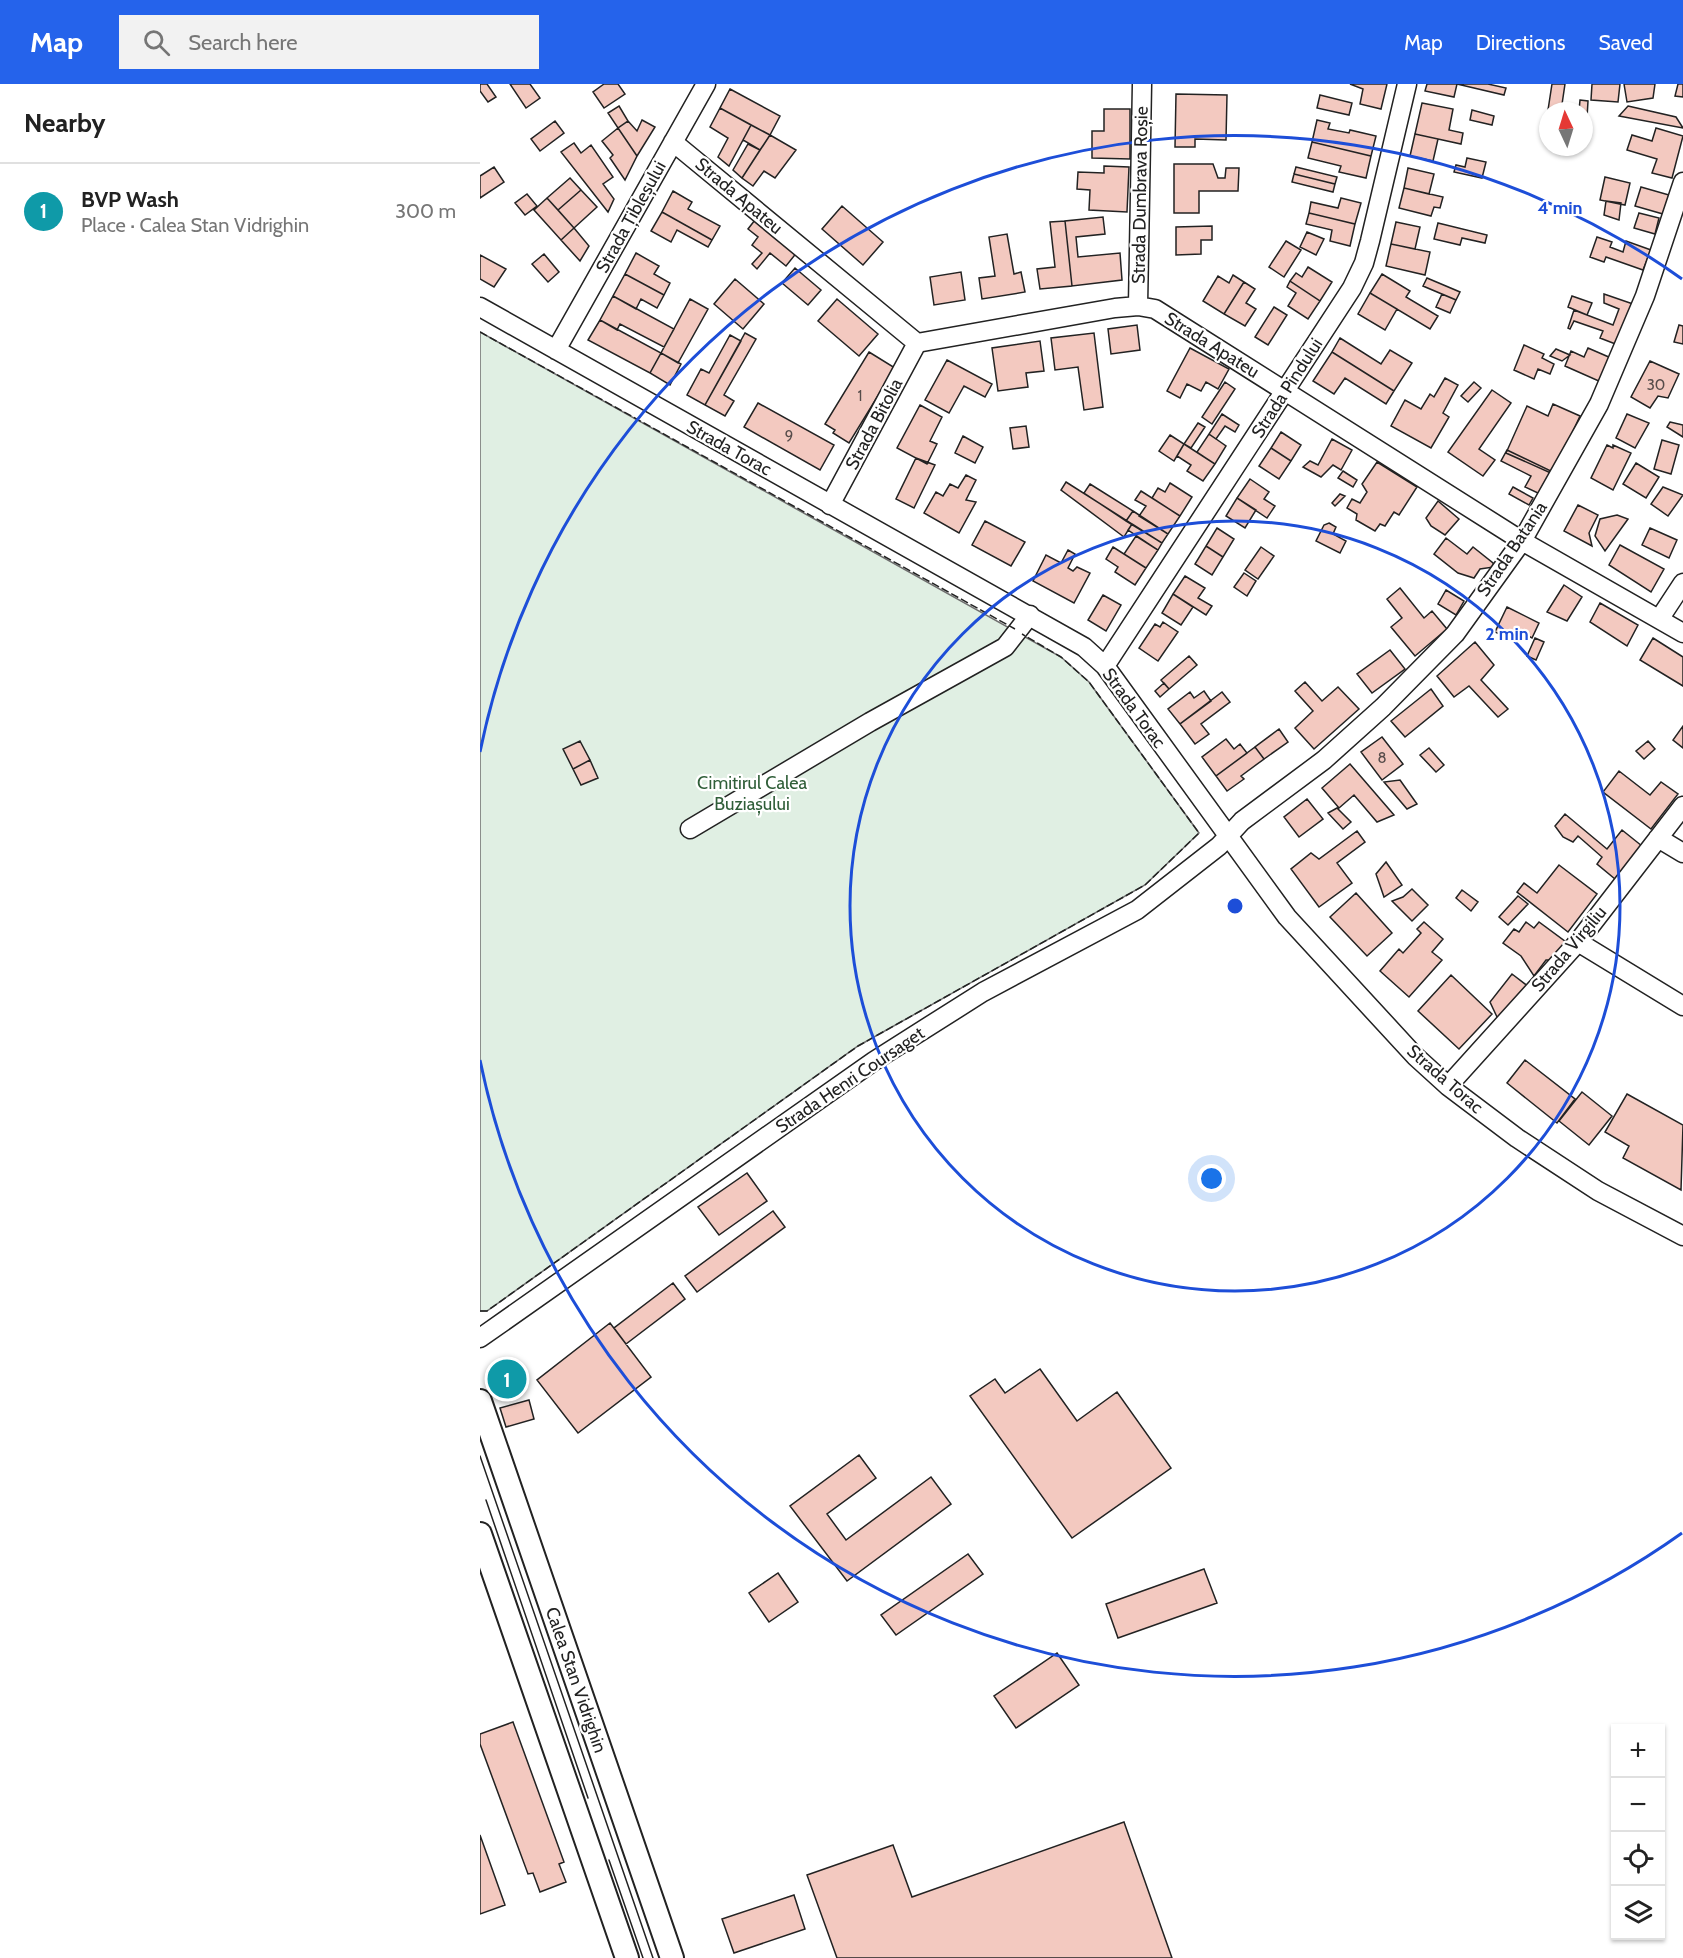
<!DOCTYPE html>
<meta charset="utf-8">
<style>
:root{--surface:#fff;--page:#f2f2f2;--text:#222;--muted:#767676;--line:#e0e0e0;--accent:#2563eb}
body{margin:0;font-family:Cabin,sans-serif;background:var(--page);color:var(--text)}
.controls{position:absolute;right:18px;bottom:18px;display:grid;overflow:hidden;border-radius:0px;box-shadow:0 2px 4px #0004}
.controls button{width:54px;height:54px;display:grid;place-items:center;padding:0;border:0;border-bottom:2px solid var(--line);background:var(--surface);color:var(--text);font:30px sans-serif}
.compass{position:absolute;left:1059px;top:18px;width:54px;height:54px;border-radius:50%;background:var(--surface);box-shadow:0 2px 4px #0004;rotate:356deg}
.you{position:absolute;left:732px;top:1095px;width:21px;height:21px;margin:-15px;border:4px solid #fff;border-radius:50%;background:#1a73e8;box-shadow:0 0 0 9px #1a73e833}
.badge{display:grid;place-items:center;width:39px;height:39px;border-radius:50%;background:var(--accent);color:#fff;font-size:20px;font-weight:700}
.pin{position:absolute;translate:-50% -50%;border:3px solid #fff;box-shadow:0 2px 6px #0006}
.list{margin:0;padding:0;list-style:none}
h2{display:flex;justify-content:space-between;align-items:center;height:78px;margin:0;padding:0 24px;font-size:26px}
h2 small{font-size:20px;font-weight:400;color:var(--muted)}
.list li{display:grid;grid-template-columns:39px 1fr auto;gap:18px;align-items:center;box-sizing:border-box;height:96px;padding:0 24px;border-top:2px solid var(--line)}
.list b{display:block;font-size:22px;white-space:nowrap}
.list p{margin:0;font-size:20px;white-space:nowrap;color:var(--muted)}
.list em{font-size:20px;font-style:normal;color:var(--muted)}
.icon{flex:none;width:33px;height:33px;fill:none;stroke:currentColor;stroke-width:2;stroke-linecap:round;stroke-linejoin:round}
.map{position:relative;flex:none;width:1203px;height:1874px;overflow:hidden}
header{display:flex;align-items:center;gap:36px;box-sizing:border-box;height:84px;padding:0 30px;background:var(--accent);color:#fff}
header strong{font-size:28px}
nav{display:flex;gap:33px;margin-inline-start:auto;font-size:21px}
.search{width:420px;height:54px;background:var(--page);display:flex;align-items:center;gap:15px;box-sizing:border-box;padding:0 21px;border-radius:0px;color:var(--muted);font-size:22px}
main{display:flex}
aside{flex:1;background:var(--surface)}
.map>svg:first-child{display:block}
</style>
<header>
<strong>Map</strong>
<div class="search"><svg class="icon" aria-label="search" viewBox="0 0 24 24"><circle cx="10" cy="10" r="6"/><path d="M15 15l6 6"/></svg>Search here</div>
<nav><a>Map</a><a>Directions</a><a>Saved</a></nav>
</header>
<main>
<aside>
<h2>Nearby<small></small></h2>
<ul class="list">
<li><span class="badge" style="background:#0f9aa8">1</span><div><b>BVP Wash</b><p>Place · Calea Stan Vidrighin</p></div><em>300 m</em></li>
</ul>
</aside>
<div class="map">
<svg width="1203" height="1874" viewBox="0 0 1203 1874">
<rect width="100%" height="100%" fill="#fff"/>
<!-- green -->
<path fill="#e0efe3" stroke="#6f6f6f" stroke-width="1.5" d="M0,248L581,573L609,598L719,749L665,801L378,962L7,1227H0Z"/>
<!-- building -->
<path fill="#f3c9c0" stroke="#222" stroke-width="1.5" d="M0,0H7L16,13L8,18L0,7Z
M30,0H50L60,14L46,24Z
M124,0H138L145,10L124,24L113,8Z
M870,0H907L901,25L880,20L883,5Z
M947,0H977L974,13L945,7Z
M977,0H1008L1026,4L1024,11Z
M1072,0H1085L1081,27L1068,26Z
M1112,0H1140L1138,18L1111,16Z
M1144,0H1175L1173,14L1147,18Z
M1198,0H1203V13L1195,12Z
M250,5L300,32L290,51L240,24Z
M696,10L747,11L746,56L715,55V63H695Z
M840,11L872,19L869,31L837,24Z
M1100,16L1108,17L1107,34H1104V27H1099Z
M942,19L973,25L969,46L983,49L981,60L935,50Z
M139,22L148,37L138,44L128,29Z
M1148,22L1196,33L1203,44L1139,32Z
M240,24L271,41L249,82L238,73L248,54L230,43Z
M624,25H650V75L612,74V47H624Z
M992,26L1014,32L1012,41L990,36Z
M162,36L175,43L157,72L138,44L148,37L157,47Z
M837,36L850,39L848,45L869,49L870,46L896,52L891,72L832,58Z
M75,37L84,49L60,67L51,55Z
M271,41L290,51L280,66L263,56Z
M138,44L157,72L145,96L130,74L133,71L122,57Z
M1176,44L1203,52L1192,94L1172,89L1177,75L1147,66L1152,51L1172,57Z
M935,50L958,55L953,77L930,72Z
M290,51L316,66L295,94L284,87L273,102L262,94Z
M832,58L891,72L886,94L859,88L861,82L828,74Z
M94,59L101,69L111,61L133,93L123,100L134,115L128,128L81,68Z
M268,60L280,66L262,94L253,86Z
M987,74L1006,78L1002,94L974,88L976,81L985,83Z
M694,80H733L738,94H745L746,84H759L758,107H719V129H694Z
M624,82L649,83L647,128L609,126L610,106L597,105L598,88L624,89Z
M14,83L24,98L0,114V92Z
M816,83L857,93L855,100L814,90Z
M928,84L954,90L949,110L924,104Z
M814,90L855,100L853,108L812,98Z
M1125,93L1150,99L1145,121L1120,116Z
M90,94L101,106L78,126L67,114Z
M1161,103L1189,111L1183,130L1155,122Z
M924,104L963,113L960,124L954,123L951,132L919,124Z
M101,106L117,123L94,144L78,126Z
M193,107L212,118L208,125L240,142L232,156L182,128Z
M47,110L57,122L45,131L35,119Z
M67,114L94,144L81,156L54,126Z
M861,114L881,119L875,140L829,129L831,118L858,124Z
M1126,117L1141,119L1139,136L1124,131Z
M362,122L403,158L383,181L342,145Z
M182,128L232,156L228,163L197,146L191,158L171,147Z
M829,129L875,140L870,162L850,157L852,146L826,140Z
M1159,129L1179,134L1175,150L1154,144Z
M623,133L625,150L596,153L598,173L640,169L642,196L592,202L585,137Z
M275,136L322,162L306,182L290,169L277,185L272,180L282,169L272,161L278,153L268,145Z
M585,137L592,202L560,205L557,185L575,183L570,138Z
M916,138L940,143L935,165L911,160Z
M958,139L1007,151L1005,159L982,154L980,161L954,155Z
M732,142V156H721V170L696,171V143Z
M94,144L109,162L100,177L81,156Z
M827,148L844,155L836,171L820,163Z
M527,150L534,190L541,188L545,208L502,215L499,194L515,192L509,153Z
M1117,153L1132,158L1130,163L1143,168L1146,157L1171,166L1163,186L1126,173L1124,178L1110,173Z
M806,157L821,166L804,193L789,183Z
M911,160L950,168L945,191L906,182Z
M156,169L179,182L174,190L190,199L184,211L145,190Z
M64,170L79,188L68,198L52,180Z
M0,171L26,185L14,203L0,195Z
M828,183L852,198L840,217L810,197L816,189L822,193Z
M315,184L341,206L328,221L302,199Z
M481,188L485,216L454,221L450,193Z
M145,190L184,211L177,224L161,215L156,225L133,212Z
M902,190L930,207L926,213L958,232L950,245L890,209Z
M753,191L764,198L744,230L723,217L738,192L749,199Z
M947,194L980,208L976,216L943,202Z
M255,195L284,220L263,245L234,220Z
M810,197L840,217L828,235L808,222L816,209L807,203Z
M764,198L775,205L766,219L776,225L765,242L744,230Z
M890,209L917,225L905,246L878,230Z
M962,210L976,216L970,229L956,223Z
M1124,210L1153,220L1138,261L1120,254L1123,247L1094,237L1090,245L1088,244L1094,226L1133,241L1139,225L1124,219Z
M133,212L194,245L184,263L140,240L137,246L120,236Z
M1092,212L1112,219L1107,231L1088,223Z
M210,215L228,225L198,279L181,269Z
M357,215L398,250L379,272L338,237Z
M794,223L807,231L788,261L775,253Z
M120,236L181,269L170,289L108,256Z
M657,241L660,266L631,270L628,245Z
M1199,241L1203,242V260L1194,258Z
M265,249L276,255L244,311L254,317L245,332L225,321Z
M614,249L623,323L604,326L598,283L575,286L571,254Z
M250,251L261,257L225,321L207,311L221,285L229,289Z
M860,254L901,280L910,266L932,279L914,307L852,268Z
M560,257L564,287L546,289L548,303L518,307L512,264Z
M1044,261L1064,270L1062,274L1074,280L1070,290L1058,285L1054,295L1034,286Z
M710,264L749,285L738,305L726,298L721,307L707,300L700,314L687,307Z
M1108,264L1131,274L1121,298L1085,282L1091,267L1104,273Z
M1076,265L1090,271L1082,277L1070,272Z
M389,268L415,284L369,359L353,349L355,346L345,340Z
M852,268L914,307L906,320L865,294L854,310L833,297Z
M181,269L201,280L190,301L170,289Z
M467,276L512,300L505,313L484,302L469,329L445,316Z
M1170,277L1199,290L1188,314L1178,312L1170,324L1151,313Z
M965,294L978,301L963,329L969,333L951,364L911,342L925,316L941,325L950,310L954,313Z
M745,298L755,305L732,340L722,333Z
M994,298L1001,304L988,318L981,312Z
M1012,306L1031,319L999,365L1015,376L1003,392L968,368Z
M278,319L354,361L340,386L264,343Z
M1073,320L1100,332L1073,390L1026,369L1047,322L1068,332Z
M440,321L462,333L450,357L457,360L447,380L417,364Z
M742,330L759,341L755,348L745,342L736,355L729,350Z
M1147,330L1169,339L1155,364L1136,354Z
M1190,338L1203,341V353L1187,343Z
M718,339L725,343L711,364L704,360Z
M546,342L549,363L533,365L530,344Z
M801,348L821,361L811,377L791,364Z
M729,350L746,362L735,380L717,368Z
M690,351L704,360L694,377L679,367Z
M483,352L503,363L495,379L475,369Z
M852,355L872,366L861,386L853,381L841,393L823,383L830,377L838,381Z
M1182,356L1199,361L1191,390L1174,385Z
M704,360L735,380L723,397L707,387L711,381L697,372Z
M1127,361L1133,364V361L1151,369L1133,406L1111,394Z
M791,364L811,377L799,395L779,382Z
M1027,366L1071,387L1060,410L1045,403L1051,392L1021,377Z
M436,374L455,381L434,424L416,415Z
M897,378L937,403L919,431L914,428L905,442L900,440L895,447L876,436L877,430L867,424L872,415L880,419L887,408L882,400Z
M1156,379L1179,393L1166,414L1143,400Z
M863,387L877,396L873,403L858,394Z
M486,391L496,396L486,416L496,418L479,449L444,429L456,408L463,412L470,400L478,404Z
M770,395L789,408L784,415L795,422L787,434L757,414Z
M586,398L652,440L644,453L581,406Z
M690,399L712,413L700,432L672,414L678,404L685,408Z
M610,400L653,427L646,437L604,409Z
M1033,403L1053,414L1049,421L1029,410Z
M1183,403L1203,411L1188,432L1171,420Z
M661,407L700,432L688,450L659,432L666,422L655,416Z
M860,410L865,412L855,422L852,419Z
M757,414L776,426L765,444L746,432Z
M958,417L979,435L965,451L951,442L946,434Z
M1098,421L1118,431L1109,449L1112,462L1084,447Z
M653,427L688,450L682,459L646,437Z
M1137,431L1148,435L1125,467L1115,452L1120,435Z
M505,437L545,458L531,482L492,461Z
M849,439L856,443L853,450L866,457L860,469L836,457L844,441Z
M652,440L682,459L678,466L648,446Z
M737,444L754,455L743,473L726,462Z
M1170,444L1197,456L1189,474L1162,461Z
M656,452L678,466L666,484L644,470Z
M966,454L987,470L993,463L1013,479L1014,483L1000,485L994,494L978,489L954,470Z
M1140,461L1184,485L1171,508L1129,481Z
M726,462L743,473L732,491L715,480Z
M633,463L666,484L655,501L635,488L638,483L626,475Z
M781,463L794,472L778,495L765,486Z
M588,466L595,470L588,484L593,487L597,483L610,489L594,519L553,497L566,471L581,479Z
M764,489L776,497L767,512L754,503Z
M705,492L725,504L718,514L732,522L726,531L693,510Z
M1084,501L1102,513L1087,537L1067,528Z
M920,504L944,534L952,527L967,545L935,572L911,543L922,534L907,515Z
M966,506L984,517L976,531L958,520Z
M693,510L713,523L701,541L682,529Z
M623,511L641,521L626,547L608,536Z
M1120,519L1158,541L1147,562L1110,538Z
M1027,523L1059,539L1052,554L1039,547L1034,557L1015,548Z
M683,538L698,548L678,577L659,564L675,540L680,543Z
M1055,554L1064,558L1056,576L1047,572Z
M1173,554L1203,573V602L1160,576Z
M995,558L1014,581L1001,596L1028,625L1018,633L989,602L974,613L957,592Z
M910,566L925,585L892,609L877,590Z
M709,572L717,581L689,605L681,596Z
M825,598L842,617L858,603L879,625L834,665L815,644L833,627L815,607Z
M684,599L689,605L680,613L675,607Z
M951,605L963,622L925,653L911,637Z
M724,607L731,617L700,640L688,625L710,608L714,614Z
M742,608L750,618L721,640L729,650L715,660L700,640Z
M1203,642V664L1193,656Z
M799,645L808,658L784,675L775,663Z
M902,653L923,680L902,696L881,668Z
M746,655L754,665L760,660L767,669L736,692L722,673Z
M100,657L110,676L93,685L83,665Z
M1168,657L1175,665L1164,675L1156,667Z
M775,663L784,675L761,692L764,695L747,707L736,692Z
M949,664L964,681L956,688L940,671Z
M110,676L118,694L101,701L93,685Z
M870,680L914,731L897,738L874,711L859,724L842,704Z
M1139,687L1170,711L1181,698L1198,710L1171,745L1123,708Z
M920,696L937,720L927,725L904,698Z
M827,715L843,735L819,753L804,733Z
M857,724L871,738L863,745L848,729Z
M1085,730L1127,765L1142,746L1162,762L1135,795L1117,780L1122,773L1098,752L1093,758L1083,753L1075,742Z
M877,747L885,758L857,779L872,799L839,823L811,785L831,769L839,775Z
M906,778L922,801L904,813L896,790Z
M1079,781L1117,810L1088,848L1037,808L1044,799L1057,809Z
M932,805L948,821L932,837L912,817L923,813Z
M982,806L998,818L991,827L976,814Z
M876,809L912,849L887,872L850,833Z
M1038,812L1048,820L1028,841L1019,833Z
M944,838L963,855L952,868L962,876L929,913L900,887L919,865L923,869L941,849L937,845Z
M1046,838L1054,844L1059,838L1086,858L1072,876H1066L1054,892L1041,872L1023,859L1034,845L1039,848Z
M1032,890L1049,903L1023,935L1017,933L1010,918Z
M971,891L1012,930L979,965L938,927Z
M1045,976L1095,1015L1077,1039L1027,999Z
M1102,1008L1132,1032L1109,1061L1079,1037Z
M1147,1010L1203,1041L1201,1106L1143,1074L1149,1062L1125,1048Z
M267,1089L287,1117L239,1151L218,1123Z
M293,1127L305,1143L217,1208L205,1192Z
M193,1199L205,1215L146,1260L134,1244Z
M130,1239L171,1293L98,1349L57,1296Z
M35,1283L40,1300L19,1306L14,1290Z
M560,1285L597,1337L637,1308L691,1384L592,1454L490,1312L515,1295L525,1309Z
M49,1316L54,1335L26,1343L20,1324Z
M379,1371L396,1394L347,1430L366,1456L451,1393L471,1420L367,1497L310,1422Z
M488,1470L503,1490L416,1551L401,1531Z
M724,1485L737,1519L638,1554L626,1520Z
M298,1489L318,1518L289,1538L269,1509Z
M577,1569L599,1601L536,1644L514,1612Z
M33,1638L84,1778L79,1780L86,1798L60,1808L53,1789L48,1790L0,1660V1650Z
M644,1738L692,1874H357L327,1791L413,1761L432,1813Z
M0,1751L25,1821L0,1830Z
M314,1811L325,1845L254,1869L242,1835Z"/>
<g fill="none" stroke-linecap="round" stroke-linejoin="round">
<defs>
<path id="minor" d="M193,58L437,259L635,224L658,222L675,225L1042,457L1203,549
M658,222L662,0
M0,223L604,563L625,582L807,833L935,972L968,1002L1037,1054L1118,1107L1203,1152
M76,266L226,0
M350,421L437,259
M1180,534L1203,499
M625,582L872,204L884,179L890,157L927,0
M210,745L390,638L525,563L550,531
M1178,754L1203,769
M1098,858L1203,922
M968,1002L1098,858L1203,722
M0,1254L394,977L503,908L657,826L739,762L762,737L844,676L903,623L975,550L1042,457L1119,320L1165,212L1203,98"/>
<path id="major" d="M0,1317L192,1874
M0,1450L147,1874"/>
</defs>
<!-- minor casing -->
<use href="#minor" stroke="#222" stroke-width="21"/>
<!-- major casing -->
<use href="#major" stroke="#222" stroke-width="26"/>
<!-- minor -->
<use href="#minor" stroke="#fff" stroke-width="18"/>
<!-- major -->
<use href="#major" stroke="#fff" stroke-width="22"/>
<!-- tram -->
<path stroke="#222" stroke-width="1.5" d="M0,1372L173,1874
M6,1416L108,1714
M129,1776L163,1874"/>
<!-- fence -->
<path stroke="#222" stroke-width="1.5" stroke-dasharray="8 3" stroke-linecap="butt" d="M0,248L535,545
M0,1227H7L378,962L665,801L719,749L609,598L581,573L542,550"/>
</g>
<!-- distance rings -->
<g fill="none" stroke="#1d4ed8" stroke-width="3">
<circle cx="755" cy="822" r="385"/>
<path d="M1202 1449A770 770 0 0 1 0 976M0 668A770 770 0 0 1 1202 195"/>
</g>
<g text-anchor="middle" stroke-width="4.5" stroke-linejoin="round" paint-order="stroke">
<!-- number labels -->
<g font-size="15" fill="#564c4a">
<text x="1176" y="306">30</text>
<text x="380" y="317">1</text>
<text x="309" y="357">9</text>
<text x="902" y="679">8</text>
</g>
<!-- street labels -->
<g font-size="18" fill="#222" stroke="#fff">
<text transform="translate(660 111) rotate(-89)" y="6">Strada Dumbrava Roșie</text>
<text transform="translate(259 112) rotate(40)" y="6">Strada Apateu</text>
<text transform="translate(151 133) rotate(-61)" y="6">Strada Țibleșului</text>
<text transform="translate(732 261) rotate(32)" y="6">Strada Apateu</text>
<text transform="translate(807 304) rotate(-57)" y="6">Strada Pindului</text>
<text transform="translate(394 340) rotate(-62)" y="6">Strada Bitolia</text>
<text transform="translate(249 364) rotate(29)" y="6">Strada Torac</text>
<text transform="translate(1032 465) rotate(-56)" y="6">Strada Batania</text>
<text transform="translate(654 624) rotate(54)" y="6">Strada Torac</text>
<text transform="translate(1089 865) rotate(-50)" y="6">Strada Virgiliu</text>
<text transform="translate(965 995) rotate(41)" y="6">Strada Torac</text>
<text transform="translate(370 996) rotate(-34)" y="6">Strada Henri Coursaget</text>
<text transform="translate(96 1596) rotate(71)" y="6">Calea Stan Vidrighin</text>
</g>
<!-- park labels -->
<g font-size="18" fill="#2f5e38" stroke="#fff">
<text x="272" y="705">Cimitirul Calea<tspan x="272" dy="21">Buziașului</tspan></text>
</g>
</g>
<circle cx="755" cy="822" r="9" fill="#1d4ed8" stroke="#fff" stroke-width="3"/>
<g font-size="18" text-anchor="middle" font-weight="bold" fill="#1d4ed8" stroke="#fff" stroke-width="4.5" stroke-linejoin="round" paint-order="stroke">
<text x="1080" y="130">4 min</text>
<text x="1027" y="556">2 min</text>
</g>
</svg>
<div class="controls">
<button>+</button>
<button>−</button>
<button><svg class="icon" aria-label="locate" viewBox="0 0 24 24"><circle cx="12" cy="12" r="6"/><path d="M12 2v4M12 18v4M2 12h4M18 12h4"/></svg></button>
<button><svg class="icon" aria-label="layers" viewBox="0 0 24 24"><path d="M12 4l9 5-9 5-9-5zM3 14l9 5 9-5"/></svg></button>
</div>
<svg class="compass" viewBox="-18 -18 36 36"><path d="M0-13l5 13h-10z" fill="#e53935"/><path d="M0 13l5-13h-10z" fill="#767676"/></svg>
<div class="you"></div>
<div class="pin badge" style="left:27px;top:1295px;background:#0f9aa8">1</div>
</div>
</main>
